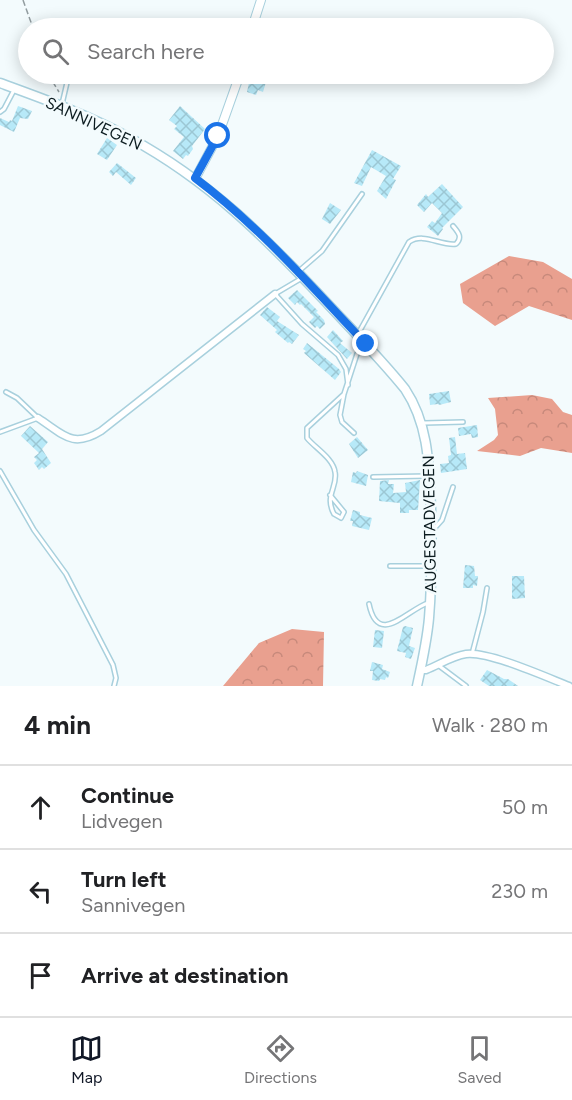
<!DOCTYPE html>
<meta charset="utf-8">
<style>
:root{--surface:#fff;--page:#f2f2f2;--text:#202124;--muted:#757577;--line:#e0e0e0;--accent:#111827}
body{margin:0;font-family:Figtree,sans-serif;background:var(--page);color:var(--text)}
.stop{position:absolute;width:18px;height:18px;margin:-14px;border:4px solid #1a73e8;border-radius:50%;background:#fff}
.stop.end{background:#1a73e8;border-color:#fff;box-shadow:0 2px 6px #0008}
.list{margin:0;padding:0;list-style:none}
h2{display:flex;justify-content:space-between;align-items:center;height:78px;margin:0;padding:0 24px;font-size:26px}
h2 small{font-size:20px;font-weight:400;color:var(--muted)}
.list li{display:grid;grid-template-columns:39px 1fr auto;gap:18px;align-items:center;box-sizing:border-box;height:84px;padding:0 24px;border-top:2px solid var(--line)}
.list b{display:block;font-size:22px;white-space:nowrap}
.list p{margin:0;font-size:20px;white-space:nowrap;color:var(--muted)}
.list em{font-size:20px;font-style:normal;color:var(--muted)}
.icon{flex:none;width:33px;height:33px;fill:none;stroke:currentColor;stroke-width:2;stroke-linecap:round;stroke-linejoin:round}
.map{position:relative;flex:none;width:572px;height:686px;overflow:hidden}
.search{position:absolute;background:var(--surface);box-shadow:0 3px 15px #0003;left:18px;right:18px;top:18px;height:66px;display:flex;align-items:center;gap:15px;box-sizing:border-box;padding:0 21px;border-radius:33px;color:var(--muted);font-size:22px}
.sheet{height:330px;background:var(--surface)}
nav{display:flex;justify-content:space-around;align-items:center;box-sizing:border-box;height:84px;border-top:2px solid var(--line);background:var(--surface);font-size:16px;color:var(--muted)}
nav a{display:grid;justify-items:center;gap:3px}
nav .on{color:var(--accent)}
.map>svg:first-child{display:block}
</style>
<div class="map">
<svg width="572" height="686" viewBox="0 0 572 686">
<defs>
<pattern id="forest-crowns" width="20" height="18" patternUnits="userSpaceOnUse" patternTransform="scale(1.5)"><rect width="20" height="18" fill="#e9a08f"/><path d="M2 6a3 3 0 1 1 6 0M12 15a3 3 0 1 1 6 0" fill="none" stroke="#c7897b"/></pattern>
<pattern id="building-cross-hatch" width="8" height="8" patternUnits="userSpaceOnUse" patternTransform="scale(1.5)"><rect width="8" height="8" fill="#b7e9f8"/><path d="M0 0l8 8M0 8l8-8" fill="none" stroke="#9cc7d4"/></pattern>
</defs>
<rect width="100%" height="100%" fill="#f3fbfd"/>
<!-- forest -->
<path fill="url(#forest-crowns)" d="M509,256L543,262L572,279V320L529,306L495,326L463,303L460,284Z
M532,395L552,399L563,412L572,415V453L541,448L520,456L477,451L494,440L498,435L495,409L488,398Z
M292,629L324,632L323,686H223L259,643Z"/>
<!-- building -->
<path fill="url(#building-cross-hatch)" d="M250,78L266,82L263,92L258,90L256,95L247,92Z
M18,106L32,111L28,119L20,118L14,132L0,125V118L9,122L10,120L12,121Z
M180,106L205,129L192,146L193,149L188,156L186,155L183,159L173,151L184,137L174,129L177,126L169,120Z
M107,138L117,145L107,160L97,154Z
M372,150L401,166L393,179L396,180L386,199L377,191L386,176L371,167L362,186L354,183Z
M117,163L136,178L131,185L116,172L113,176L109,172Z
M442,184L463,207L442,228L443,229L438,236L427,227L432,221L435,223L442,213L432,203L424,212L417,205L426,194L428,197Z
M330,203L341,210L330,224L322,219Z
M297,290L318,311L316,312L324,320L325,324L320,329L317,326L315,328L309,322L314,317L301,304L300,305L297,302L295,305L288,298Z
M267,307L280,317L277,321L299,335L292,344L289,342L288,343L275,332L277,330L260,315Z
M333,330L343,341L340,343L352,353L347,359L327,337Z
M307,343L339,369L341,372L335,380L304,353L306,351L303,349Z
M449,391L451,402L439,405L438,404L430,405L429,394Z
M477,425L478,437L472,438L471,434L459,436L458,428Z
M30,426L48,442L42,449L51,463L44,469L42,467L39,470L34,463L37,460L34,457L39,453L21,436Z
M357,437L368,450L358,458L349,444Z
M455,437L457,454L465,453L467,469L441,473L440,464L449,463L448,456L451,455L449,438Z
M357,471L368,475L366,486L351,482L353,472L356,473Z
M389,480L388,484H394L393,493L406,492L405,483L420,480L418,510H409V513H400V503L379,501L380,481Z
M353,510L360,512V515L372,518L369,530L352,526L353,521H350Z
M465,565L474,566L475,576H478L477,586L473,585V588H463Z
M512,576H524L525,598L512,599Z
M405,626L413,628L409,646L415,648L411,659L405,657L406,653L397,651L403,627Z
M375,630L384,631L382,648L373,647Z
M372,662L383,665L382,669L390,672L388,678L386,677L385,680L380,679L379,681L372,680L373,671H370Z
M487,670L504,679H508L518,686H489L480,680Z"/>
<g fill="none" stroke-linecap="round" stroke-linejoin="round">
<defs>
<path id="service" d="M78,28V27
M62,104L69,74
M0,112L4,109L14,90
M299,271L322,251L362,194
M302,278L275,294L302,324L338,355L346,369L348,385
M358,334L409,242C424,232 440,246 456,244C463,237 458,232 453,226
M424,423L463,422
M0,432L38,418L17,398L6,392
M354,433L342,422L340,415L344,394L357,354L364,346
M0,471L34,530L66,574L113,665L116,678L114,686
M373,477L428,476
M330,495L344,512L341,518L334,514C324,496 338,487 335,472C333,458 315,448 307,438V428L344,394
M433,530L442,520L453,487
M390,566H430
M369,604C378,648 408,609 428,603
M472,654L483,612L487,588
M438,665L466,686"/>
<path id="minor" d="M38,418C63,434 72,449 101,431L275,294
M420,670H426C439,665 452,656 466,654C488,651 546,677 569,686"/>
<path id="tertiary" d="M252,28L261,0
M195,179L218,136L240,74"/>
<path id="secondary" d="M0,83C44,99 89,115 130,138C209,181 264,236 325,301C352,330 380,358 405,389C429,425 429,466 431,508C432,545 432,581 429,618C427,641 422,663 417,686"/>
</defs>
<!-- service casing -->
<use href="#service" stroke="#a8d0dd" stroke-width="6"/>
<!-- minor casing -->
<use href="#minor" stroke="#a8d0dd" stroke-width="9"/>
<!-- tertiary casing -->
<use href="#tertiary" stroke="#a8d0dd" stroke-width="10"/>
<!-- secondary casing -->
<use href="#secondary" stroke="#a8d0dd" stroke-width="11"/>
<!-- path -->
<path stroke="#929da0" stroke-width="1.5" stroke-dasharray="6 3" stroke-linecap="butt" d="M23,0L33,28
M48,74L59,92"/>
<!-- service -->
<use href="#service" stroke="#fff" stroke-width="3"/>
<!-- minor -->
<use href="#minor" stroke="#fff" stroke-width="6"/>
<!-- tertiary -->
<use href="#tertiary" stroke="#fff" stroke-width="8"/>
<!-- secondary -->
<use href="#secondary" stroke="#fff" stroke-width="8"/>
</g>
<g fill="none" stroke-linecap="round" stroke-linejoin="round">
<!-- route -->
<path stroke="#1a73e8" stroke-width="8" d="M218,136L195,178C259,226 311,286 366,344"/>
</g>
<g text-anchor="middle" stroke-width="5" stroke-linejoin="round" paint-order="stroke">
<!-- street labels -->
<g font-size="16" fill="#0c1c20" stroke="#f3fbfd">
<text transform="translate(94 123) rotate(25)" y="6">SANNIVEGEN</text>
<text transform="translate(429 524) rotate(-91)" y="6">AUGESTADVEGEN</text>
</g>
</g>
</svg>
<div class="stop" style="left:218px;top:136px"></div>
<div class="stop end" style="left:366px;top:344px"></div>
<div class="search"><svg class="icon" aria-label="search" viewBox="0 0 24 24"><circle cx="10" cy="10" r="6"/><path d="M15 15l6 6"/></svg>Search here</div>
</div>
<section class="sheet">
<h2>4 min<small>Walk · 280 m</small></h2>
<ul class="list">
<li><svg class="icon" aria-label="ahead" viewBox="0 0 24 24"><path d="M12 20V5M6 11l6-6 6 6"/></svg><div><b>Continue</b><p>Lidvegen</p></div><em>50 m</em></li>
<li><svg class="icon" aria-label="left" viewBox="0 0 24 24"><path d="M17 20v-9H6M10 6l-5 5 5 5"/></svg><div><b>Turn left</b><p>Sannivegen</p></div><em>230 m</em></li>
<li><svg class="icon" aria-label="arrive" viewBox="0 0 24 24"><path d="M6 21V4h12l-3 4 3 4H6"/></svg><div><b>Arrive at destination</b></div></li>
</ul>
</section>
<nav>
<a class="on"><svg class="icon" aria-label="map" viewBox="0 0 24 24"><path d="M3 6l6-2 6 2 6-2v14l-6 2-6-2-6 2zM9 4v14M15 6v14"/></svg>Map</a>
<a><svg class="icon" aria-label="directions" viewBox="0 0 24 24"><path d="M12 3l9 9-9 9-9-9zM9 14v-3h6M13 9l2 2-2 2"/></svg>Directions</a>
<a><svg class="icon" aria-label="saved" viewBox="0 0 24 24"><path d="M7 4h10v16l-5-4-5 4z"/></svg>Saved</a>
</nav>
